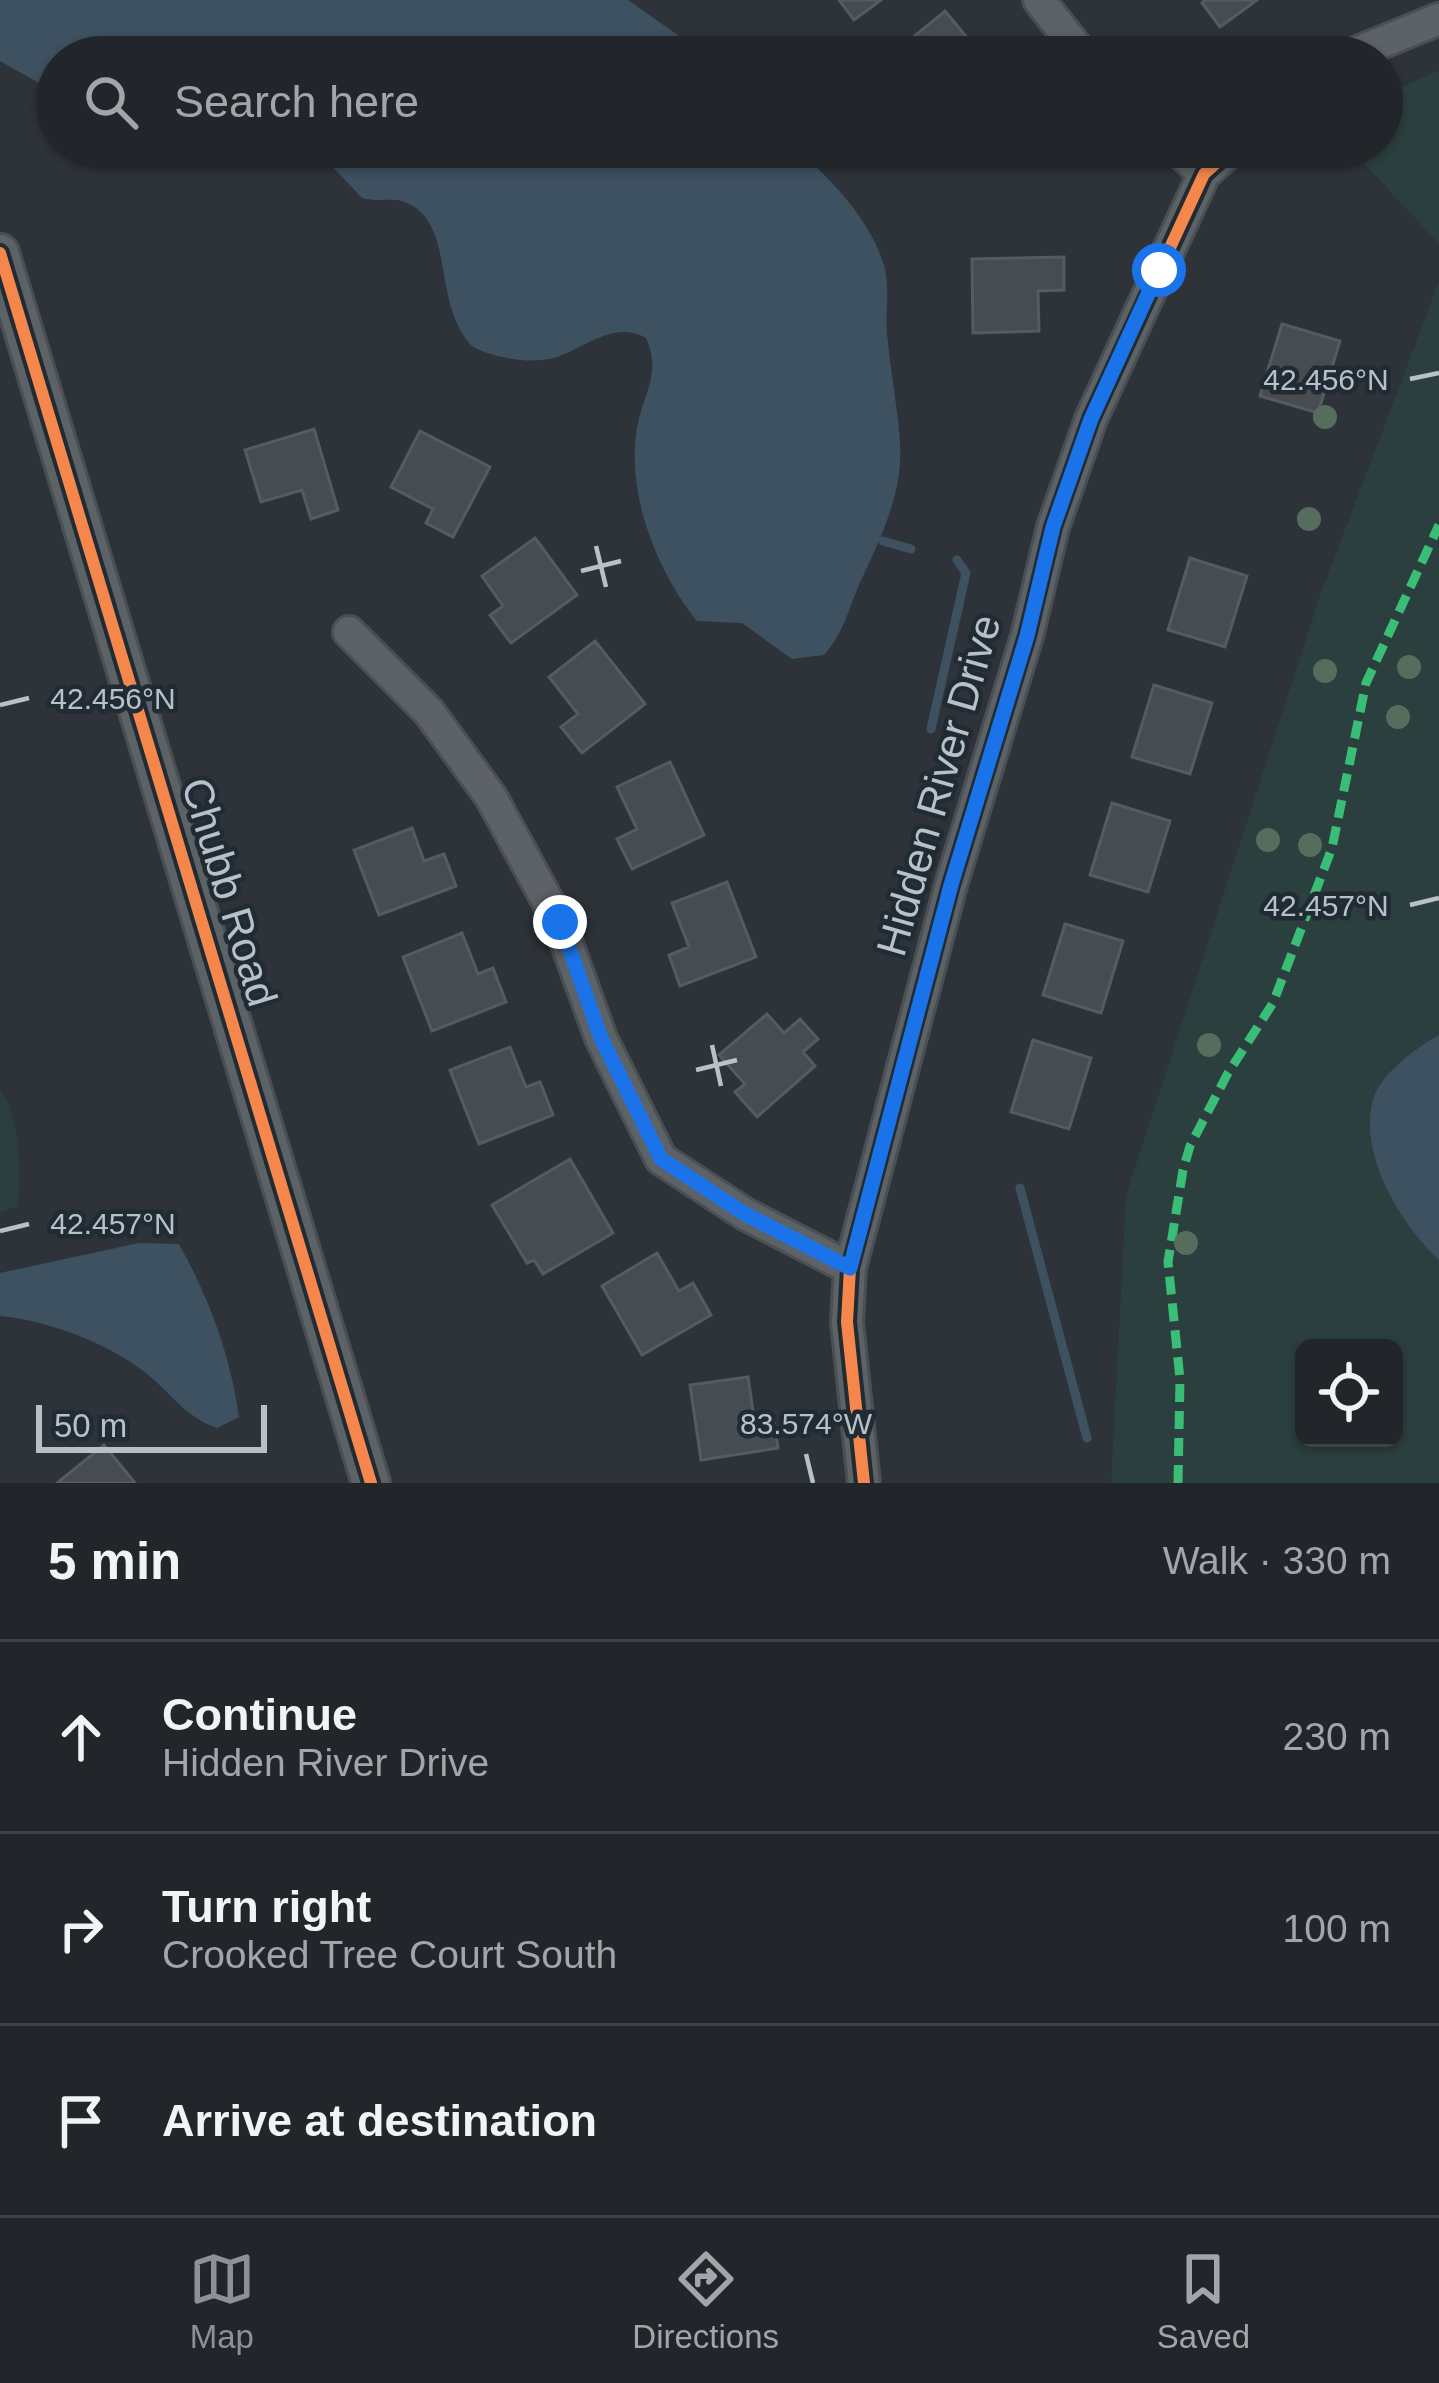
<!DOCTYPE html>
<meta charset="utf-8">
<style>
:root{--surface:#22262b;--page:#2a2e33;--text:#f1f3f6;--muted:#a2a5a9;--line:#3f4347;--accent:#8c9099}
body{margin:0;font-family:Arial,sans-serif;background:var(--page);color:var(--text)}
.controls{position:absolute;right:36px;bottom:36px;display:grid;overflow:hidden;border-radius:18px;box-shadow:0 3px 9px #0004}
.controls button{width:108px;height:108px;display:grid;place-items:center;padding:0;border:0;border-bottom:3px solid var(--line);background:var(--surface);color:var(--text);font:60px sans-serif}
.scale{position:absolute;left:36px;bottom:30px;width:231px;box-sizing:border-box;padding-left:12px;border:6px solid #b8c1c9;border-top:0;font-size:33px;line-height:42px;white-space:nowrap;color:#b8c1c9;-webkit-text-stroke:9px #202b33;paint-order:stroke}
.stop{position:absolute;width:36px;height:36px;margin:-27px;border:9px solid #1a73e8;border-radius:50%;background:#fff}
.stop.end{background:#1a73e8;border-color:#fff;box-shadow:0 3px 12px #0008}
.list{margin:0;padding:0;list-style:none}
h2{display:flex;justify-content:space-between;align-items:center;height:156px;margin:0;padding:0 48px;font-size:51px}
h2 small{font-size:39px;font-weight:400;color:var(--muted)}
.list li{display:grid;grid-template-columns:78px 1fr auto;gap:36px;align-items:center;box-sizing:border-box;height:192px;padding:0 48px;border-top:3px solid var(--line)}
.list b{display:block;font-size:45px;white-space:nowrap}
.list p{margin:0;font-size:39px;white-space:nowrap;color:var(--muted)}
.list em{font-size:39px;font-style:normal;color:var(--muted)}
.icon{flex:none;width:66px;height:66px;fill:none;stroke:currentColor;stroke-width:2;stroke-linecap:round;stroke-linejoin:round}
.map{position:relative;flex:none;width:1439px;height:1483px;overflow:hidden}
.search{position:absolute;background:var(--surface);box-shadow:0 3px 9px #0004;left:36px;right:36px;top:36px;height:132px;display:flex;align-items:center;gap:30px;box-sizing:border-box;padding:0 42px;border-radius:66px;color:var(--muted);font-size:45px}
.sheet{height:732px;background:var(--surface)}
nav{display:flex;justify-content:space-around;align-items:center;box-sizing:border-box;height:168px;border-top:3px solid var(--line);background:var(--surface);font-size:33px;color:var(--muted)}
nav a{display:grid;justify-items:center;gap:6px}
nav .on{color:var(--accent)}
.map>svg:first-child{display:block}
</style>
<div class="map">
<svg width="1439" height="1483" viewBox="0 0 1439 1483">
<rect width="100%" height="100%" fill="#2d3339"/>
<!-- green -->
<path fill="#2b3f3e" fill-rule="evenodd" d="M1439,70V244L1349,147H1382V96Z
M1439,282V1483H1111L1126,1196L1321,593ZM1304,1348H1394V1438H1304Z
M0,1090C20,1111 21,1176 17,1206L0,1212Z"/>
<!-- water -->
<path fill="#3e5161" d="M0,0H628L709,57H57V93L0,61Z
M314,147H793C829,176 868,217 883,262C891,288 885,309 887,334C899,450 918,461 864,574C849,604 847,629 824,655L792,659L742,623L697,621C656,570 626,493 637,428C643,394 662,373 646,338C615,320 586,347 557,357C534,365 494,358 473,347C431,304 456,227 409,204C395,196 378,203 362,198Z
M1439,1035V1260C1401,1225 1358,1155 1373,1100C1379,1075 1417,1047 1439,1035Z
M139,1243L179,1244C210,1300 230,1354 239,1417L217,1428C183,1416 170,1391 142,1370C103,1341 48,1321 0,1316V1273Z"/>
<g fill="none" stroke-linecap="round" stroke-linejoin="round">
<!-- stream -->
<path stroke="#3e5161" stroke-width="9" d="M883,541L911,549
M931,729L966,573L957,560
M1020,1188L1087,1438"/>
</g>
<!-- building -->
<path fill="#464c50" stroke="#555b61" stroke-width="3" d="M839,0H881L854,20Z
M1205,0H1257L1220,27L1202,3Z
M945,11L983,57H891L890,56Z
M1064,257V290L1038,291L1039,331L973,333L972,259Z
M1282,324L1340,341L1318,413L1260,396Z
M314,429L338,510L311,519L302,490L261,502L245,450Z
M420,431L490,467L453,537L426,523L433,509L391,487Z
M535,538L577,595L511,643L490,615L503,606L482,576Z
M1190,558L1247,576L1225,647L1168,630Z
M595,641L645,704L582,753L561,727L578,714L549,677Z
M1154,685L1212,703L1190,774L1132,757Z
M670,762L704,835L632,869L617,839L637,829L617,787Z
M1112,803L1170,821L1148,892L1090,875Z
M412,828L424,861L444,854L456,886L379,915L354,850Z
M727,882L756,957L680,986L669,955L689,947L672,903Z
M1065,924L1123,941L1101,1013L1043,995Z
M462,933L478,974L493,968L506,1002L432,1031L403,957Z
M767,1014L784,1033L800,1019L818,1039L803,1052L815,1066L757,1117L735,1092L745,1084L719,1055Z
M1033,1040L1091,1058L1069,1129L1011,1112Z
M510,1047L526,1087L540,1082L553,1115L479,1144L450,1070Z
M570,1159L613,1233L543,1274L534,1260L527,1263L492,1205Z
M657,1253L679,1291L693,1283L711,1315L642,1355L602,1286Z
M748,1377L754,1418L773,1415L778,1448L701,1460L690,1385Z
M104,1445L135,1483H57Z"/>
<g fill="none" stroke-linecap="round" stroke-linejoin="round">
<defs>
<path id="minor" d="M1039,0L1084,57
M1346,57L1439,19
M1175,147L1204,174
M349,632L429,712L491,797L559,922L601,1038L661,1159L745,1214L850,1268
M864,1483L847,1322L850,1268L951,885L1027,636L1053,527L1091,419L1204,174L1234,147"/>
<path id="tertiary" d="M0,253L371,1483"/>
</defs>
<!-- minor casing -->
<use href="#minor" stroke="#4a4f54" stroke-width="36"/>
<!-- tertiary casing -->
<use href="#tertiary" stroke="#4a4f54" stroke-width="42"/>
<!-- minor -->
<use href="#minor" stroke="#5d6267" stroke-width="30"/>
<!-- tertiary -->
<use href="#tertiary" stroke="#5d6267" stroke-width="36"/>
<!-- quiet -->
<path stroke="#3abd76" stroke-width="9" stroke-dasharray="18 9" stroke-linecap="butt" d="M1178,1483L1180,1379L1168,1262L1183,1170L1190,1146L1228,1073L1273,1003L1332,848L1366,683L1439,525"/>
<defs>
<path id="cycleway" d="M0,253L371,1483
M864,1483L847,1322L850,1268L951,885L1027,636L1053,527L1091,419L1204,174L1234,147"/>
</defs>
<!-- cycleway casing -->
<use href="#cycleway" stroke="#202b33" stroke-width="20"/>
<!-- cycleway -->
<use href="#cycleway" stroke="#f5874c" stroke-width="12"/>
</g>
<!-- trees -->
<g fill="#566d5e">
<circle cx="1325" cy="417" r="12"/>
<circle cx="1309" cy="519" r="12"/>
<circle cx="1409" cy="667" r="12"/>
<circle cx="1325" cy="671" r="12"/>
<circle cx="1398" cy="717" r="12"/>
<circle cx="1268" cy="840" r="12"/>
<circle cx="1310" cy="845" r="12"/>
<circle cx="1209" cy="1045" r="12"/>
<circle cx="1186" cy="1243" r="12"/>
</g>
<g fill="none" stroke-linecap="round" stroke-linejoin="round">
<!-- route -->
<path stroke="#1a73e8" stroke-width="15" d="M560,922L601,1038L661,1159L745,1214L850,1268L951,885L1027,636L1053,527L1091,419L1159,270"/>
</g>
<!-- ticks -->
<path fill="none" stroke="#b8c1c9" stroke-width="4.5" d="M1410,379L1439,373M596,546L606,587M581,571L621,561M0,705L29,698M1410,905L1439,898M712,1045L721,1086M696,1070L737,1060M0,1231L29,1224M806,1454L813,1483"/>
<g text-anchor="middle" stroke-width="9" stroke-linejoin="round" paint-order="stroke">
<!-- street labels -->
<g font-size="42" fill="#b8c1c9" stroke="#202b33">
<text transform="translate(938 785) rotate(-74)" y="15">Hidden River Drive</text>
<text transform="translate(230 892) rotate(73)" y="15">Chubb Road</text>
</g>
</g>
<g font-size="30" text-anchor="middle" fill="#b8c1c9" stroke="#202b33" stroke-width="9" stroke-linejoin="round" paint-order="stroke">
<text x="1326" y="390">42.456°N</text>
<text x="113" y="709">42.456°N</text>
<text x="1326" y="916">42.457°N</text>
<text x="113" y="1234">42.457°N</text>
<text x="806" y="1434">83.574°W</text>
</g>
</svg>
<div class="controls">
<button><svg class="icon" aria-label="locate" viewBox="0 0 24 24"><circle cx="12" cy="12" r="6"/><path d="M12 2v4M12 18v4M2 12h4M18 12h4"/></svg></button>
</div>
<div class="scale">50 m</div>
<div class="stop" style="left:1159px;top:270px"></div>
<div class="stop end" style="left:560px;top:922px"></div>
<div class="search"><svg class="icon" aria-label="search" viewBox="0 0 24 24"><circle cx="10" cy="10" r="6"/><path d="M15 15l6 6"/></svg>Search here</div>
</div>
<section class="sheet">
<h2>5 min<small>Walk · 330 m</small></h2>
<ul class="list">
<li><svg class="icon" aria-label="ahead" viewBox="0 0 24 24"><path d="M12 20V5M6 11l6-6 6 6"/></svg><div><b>Continue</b><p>Hidden River Drive</p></div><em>230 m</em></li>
<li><svg class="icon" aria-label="right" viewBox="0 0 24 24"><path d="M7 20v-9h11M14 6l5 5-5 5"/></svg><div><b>Turn right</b><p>Crooked Tree Court South</p></div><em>100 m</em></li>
<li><svg class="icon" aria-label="arrive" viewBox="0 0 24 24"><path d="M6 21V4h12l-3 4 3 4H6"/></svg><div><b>Arrive at destination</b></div></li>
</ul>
</section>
<nav>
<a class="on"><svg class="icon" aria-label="map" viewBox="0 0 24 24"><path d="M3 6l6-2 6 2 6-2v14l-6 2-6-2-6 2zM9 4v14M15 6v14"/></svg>Map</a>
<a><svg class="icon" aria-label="directions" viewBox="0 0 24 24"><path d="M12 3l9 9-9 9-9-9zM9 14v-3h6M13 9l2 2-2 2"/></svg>Directions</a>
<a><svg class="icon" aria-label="saved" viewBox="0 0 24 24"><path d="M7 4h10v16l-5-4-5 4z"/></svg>Saved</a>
</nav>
